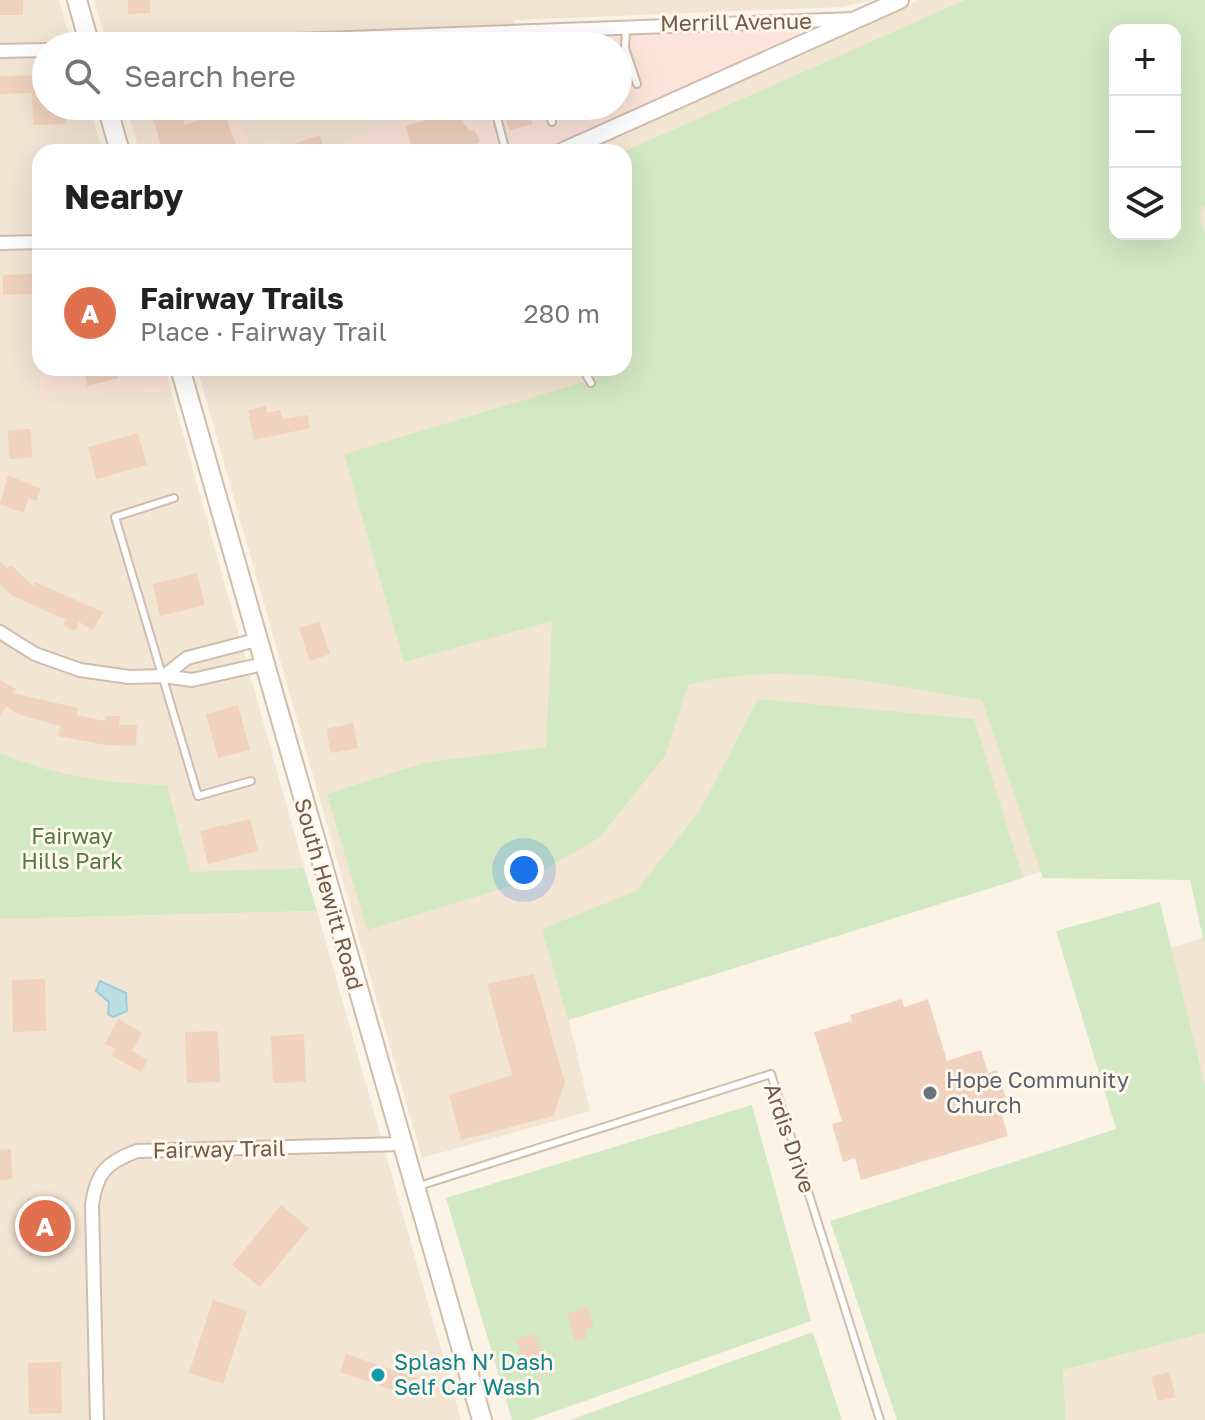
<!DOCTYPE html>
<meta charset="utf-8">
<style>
:root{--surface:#fff;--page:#f2f2f2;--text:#222;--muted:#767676;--line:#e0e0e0;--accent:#e1704e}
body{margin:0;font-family:"Golos Text",sans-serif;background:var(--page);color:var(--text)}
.controls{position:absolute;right:24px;top:24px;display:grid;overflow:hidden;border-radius:16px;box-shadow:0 8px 32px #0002}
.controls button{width:72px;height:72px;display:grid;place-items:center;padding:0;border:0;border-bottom:2px solid var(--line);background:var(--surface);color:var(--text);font:40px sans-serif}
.you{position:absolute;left:524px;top:870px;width:28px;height:28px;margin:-20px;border:6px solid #fff;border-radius:50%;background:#1a73e8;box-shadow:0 0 0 12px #1a73e833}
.badge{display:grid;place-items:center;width:52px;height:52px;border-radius:50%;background:var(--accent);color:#fff;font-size:26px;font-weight:700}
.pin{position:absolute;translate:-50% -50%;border:4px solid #fff;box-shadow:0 2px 8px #0006}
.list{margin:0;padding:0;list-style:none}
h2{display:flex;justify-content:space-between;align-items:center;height:104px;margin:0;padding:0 32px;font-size:34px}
h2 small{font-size:26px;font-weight:400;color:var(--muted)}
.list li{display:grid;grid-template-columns:52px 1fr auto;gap:24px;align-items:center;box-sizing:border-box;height:128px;padding:0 32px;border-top:2px solid var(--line)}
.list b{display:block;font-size:30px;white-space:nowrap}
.list p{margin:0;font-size:26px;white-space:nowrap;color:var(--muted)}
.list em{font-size:26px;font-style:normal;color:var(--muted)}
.icon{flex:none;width:44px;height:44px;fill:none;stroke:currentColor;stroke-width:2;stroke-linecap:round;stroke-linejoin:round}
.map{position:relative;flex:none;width:1205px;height:1420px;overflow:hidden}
.search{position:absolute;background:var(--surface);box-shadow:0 8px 32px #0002;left:32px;top:32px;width:600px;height:88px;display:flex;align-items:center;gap:20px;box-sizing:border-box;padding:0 28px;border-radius:44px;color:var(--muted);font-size:30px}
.panel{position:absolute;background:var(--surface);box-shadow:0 8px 32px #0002;left:32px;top:144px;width:600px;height:232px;border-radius:24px}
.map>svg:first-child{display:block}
</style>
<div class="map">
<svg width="1205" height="1420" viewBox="0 0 1205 1420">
<rect width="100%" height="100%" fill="#fbf3e5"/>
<!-- residential -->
<path fill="#f3e5d4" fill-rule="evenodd" d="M0,0H59L72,46H46V106H89L103,152H40V395L171,391L304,868L190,873L167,785L103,784L48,772L0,753Z
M94,0H872L843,7L514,20L517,46H108Z
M919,0H1205V553L1065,864L569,1020L590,1111L422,1158L197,368H624V152H580ZM1115,30H1175V234H1115Z
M126,106H228L137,143Z
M235,106H431L326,151L281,148L278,140L250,150Z
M317,911L461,1420H0V919Z
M1205,937V1086L1171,948Z
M1205,1333V1420H1066L1063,1370Z"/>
<!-- commercial -->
<path fill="#fbe4d9" d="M800,26L799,36L545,152H139L137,143L228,106H235L250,150L278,140L282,147L320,133L327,151L431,106H618V46H517L515,34Z
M40,368H165L171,391L40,396Z"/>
<!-- green -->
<path fill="#d3e9c4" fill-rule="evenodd" d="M965,0H1205V205L1199,214L1205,233V947L1190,880L1043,878L982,700C887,685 782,659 688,685L665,756L599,838L521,883L367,930L327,794L424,763L546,747L552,621L404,662L344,454L594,379L589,368H624L623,152ZM1115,30H1175V234H1115Z
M758,699L974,719L1023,878L568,1020L542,929L636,891L701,809Z
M0,753C61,777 101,783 167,785L190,872L304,868L317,911L0,919Z
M1160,902L1205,1086V1333L1063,1370L1066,1420H897L830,1221L1116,1129L1056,931Z
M752,1105L811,1321L531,1420H512L446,1198Z
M813,1332L842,1420H570Z"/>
<!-- water -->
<path fill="#badee4" stroke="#a1cdd6" stroke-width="2" d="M100,981L126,993L127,1011L113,1017L108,1014L109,1002L96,991Z"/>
<!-- building -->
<path fill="#f0d2be" d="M0,0H23V15H0Z
M128,0H150V13L128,14Z
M46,75V106H66V124L33,125L32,93L0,94V76Z
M161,106H178L185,125L223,110L239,152H163L150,110Z
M444,106H455L464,124L470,131L474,129L480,142L458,152H413L406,126L440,116L437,109Z
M527,106L533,124L509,130L504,111Z
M320,135L324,150L274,152V150Z
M32,274V294L3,295V275Z
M91,368H116L119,378L87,386L85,375Z
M266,406L267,413L280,410L282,419L308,415L310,428L254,440L248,410Z
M31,429L32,458L9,459L8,430Z
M138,433L147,465L96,479L88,447Z
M8,475L41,489L36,501L29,498L23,513L0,504Z
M0,561L7,568L11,565L33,586L35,582L103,612L93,630L79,622L75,631L63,625L66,620L11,595L0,584Z
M197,573L205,605L160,616L153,584Z
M319,622L330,654L310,661L299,628Z
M0,680L16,689L13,693L78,708L77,715L105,721L106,716H120L119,725H137L136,746L106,745L58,736L60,726L18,714L6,706L0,716Z
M238,705L250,750L218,758L206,714Z
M353,723L358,748L331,753L326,729Z
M250,819L258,851L208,864L200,831Z
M534,974L565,1083L553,1116L461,1140L449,1095L512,1075L487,984Z
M45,979L46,1031L13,1032L12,980Z
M902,999L904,1007L928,999L947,1061L981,1050L988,1073L997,1070L1009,1109L1001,1112L1008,1136L861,1180L855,1158L843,1162L832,1124L842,1121L814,1032L852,1021L850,1015Z
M118,1019L142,1033L132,1051L148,1060L141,1072L112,1056L116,1049L105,1044Z
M218,1031L220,1082L187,1083L185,1032Z
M304,1034L306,1082L273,1083L271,1036Z
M11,1149L12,1179L0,1180V1150Z
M59,1197L63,1255L29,1256L27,1198Z
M281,1205L309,1228L260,1287L232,1265Z
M213,1300L247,1311L223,1384L189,1373Z
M588,1307L594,1327L585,1330L587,1338L575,1342L567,1313Z
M533,1334L546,1357L541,1358L543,1364L526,1370L516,1339Z
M346,1354L417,1378L410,1396L340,1372Z
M61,1362L62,1413L29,1414L28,1363Z
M1169,1372L1176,1397L1158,1401L1151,1377Z"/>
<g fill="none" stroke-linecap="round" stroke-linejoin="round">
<defs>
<path id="service" d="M626,29L625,48L637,84
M529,33L532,46
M494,106L506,152
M548,106L552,122
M63,368L85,369
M582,368L591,383
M174,498L115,517L198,796L251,781
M419,1186L771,1074L880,1420"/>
<path id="minor" d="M136,46L854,19
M0,51L46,50
M0,243L40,242
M0,632L35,654L80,670L129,677L164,676L192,680L263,664
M164,676L187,658L256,640
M97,1420L92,1205C96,1173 107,1162 137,1151L401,1144"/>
<path id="tertiary" d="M561,152L900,0"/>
<path id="secondary" d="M77,0L90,46
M107,106L120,152
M180,368L482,1420"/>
</defs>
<!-- service casing -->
<use href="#service" stroke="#cfbdaf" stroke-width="10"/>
<!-- minor casing -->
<use href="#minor" stroke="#cfbdaf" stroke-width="16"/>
<!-- tertiary casing -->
<use href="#tertiary" stroke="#cfbdaf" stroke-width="20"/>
<!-- secondary casing -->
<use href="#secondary" stroke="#d1bdac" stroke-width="22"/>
<!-- service -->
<use href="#service" stroke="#fff" stroke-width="6"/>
<!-- minor -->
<use href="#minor" stroke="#fff" stroke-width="12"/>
<!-- tertiary -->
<use href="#tertiary" stroke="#fff" stroke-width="16"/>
<!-- secondary -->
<use href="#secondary" stroke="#fff" stroke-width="18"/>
</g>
<!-- markers -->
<circle fill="#6b7280" stroke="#fef7eb" stroke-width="3" cx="930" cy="1093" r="8"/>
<circle fill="#0f9aa8" stroke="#fef7eb" stroke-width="3" cx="378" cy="1375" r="8"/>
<g text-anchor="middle" stroke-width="6" stroke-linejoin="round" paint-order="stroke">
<!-- street labels -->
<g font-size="22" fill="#735a4b" stroke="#fef7eb">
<text transform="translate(736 22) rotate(-1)" y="8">Merrill Avenue</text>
<text transform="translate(329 894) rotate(74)" y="8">South Hewitt Road</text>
<text transform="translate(790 1138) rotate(71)" y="8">Ardis Drive</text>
<text transform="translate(219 1149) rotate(-1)" y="8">Fairway Trail</text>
</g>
<!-- park labels -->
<g font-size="22" fill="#537843" stroke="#fef7eb">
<text x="72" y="844">Fairway<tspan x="72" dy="25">Hills Park</tspan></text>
</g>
<!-- worship labels -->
<g font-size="22" fill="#5b616d" stroke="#fef7eb" text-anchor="start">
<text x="946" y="1088">Hope Community<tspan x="946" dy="25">Church</tspan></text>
</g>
<!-- culture labels -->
<g font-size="22" fill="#0d838f" stroke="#fef7eb" text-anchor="start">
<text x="394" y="1370">Splash N’ Dash<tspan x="394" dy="25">Self Car Wash</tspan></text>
</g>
</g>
</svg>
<div class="controls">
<button>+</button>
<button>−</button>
<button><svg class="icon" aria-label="layers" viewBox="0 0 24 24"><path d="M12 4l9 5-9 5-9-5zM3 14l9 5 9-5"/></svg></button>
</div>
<div class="you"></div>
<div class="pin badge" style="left:45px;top:1226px">A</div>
<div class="search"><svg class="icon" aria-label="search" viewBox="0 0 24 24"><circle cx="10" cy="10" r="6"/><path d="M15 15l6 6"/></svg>Search here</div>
<section class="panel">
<h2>Nearby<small></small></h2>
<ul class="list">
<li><span class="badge">A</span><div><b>Fairway Trails</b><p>Place · Fairway Trail</p></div><em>280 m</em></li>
</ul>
</section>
</div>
